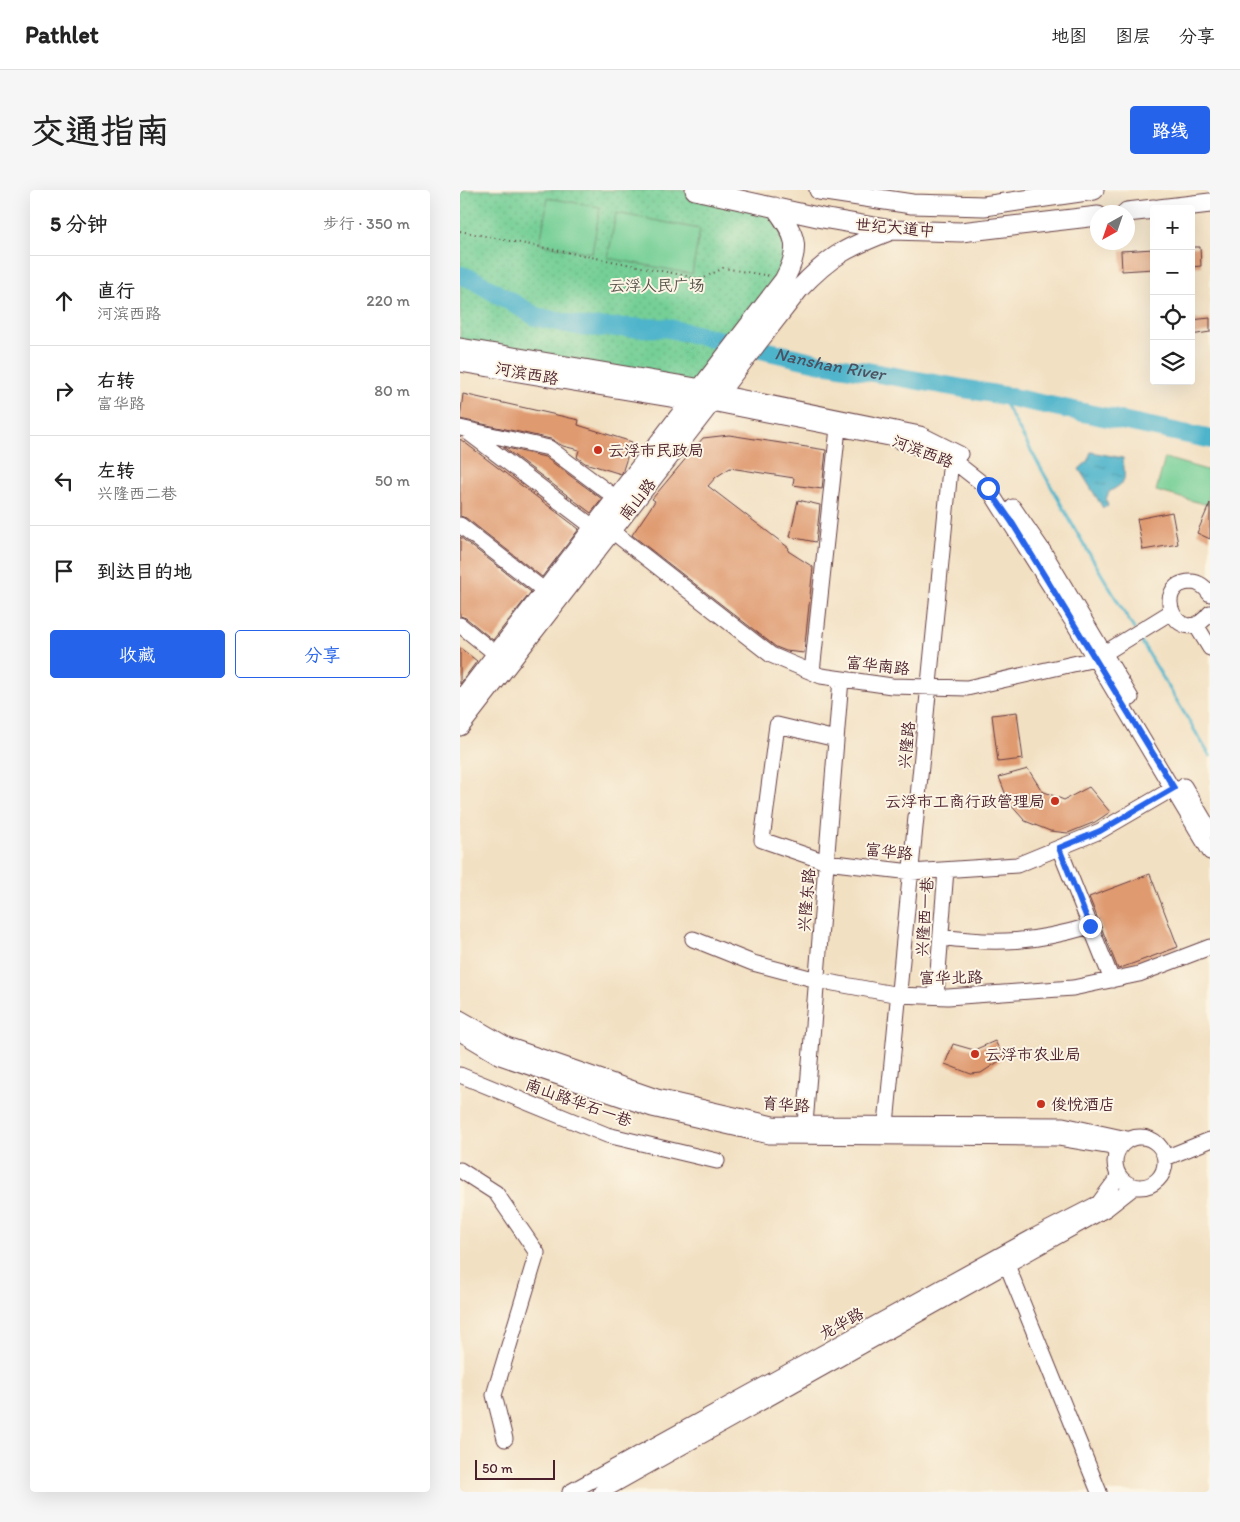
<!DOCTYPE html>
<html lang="zh">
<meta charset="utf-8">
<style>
:root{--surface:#fff;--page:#f6f6f6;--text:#222;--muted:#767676;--line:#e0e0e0;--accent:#2563eb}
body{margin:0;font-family:Itim,"LXGW WenKai TC",sans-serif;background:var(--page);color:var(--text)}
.controls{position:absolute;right:15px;top:15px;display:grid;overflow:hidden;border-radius:5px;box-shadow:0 5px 20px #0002}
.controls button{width:45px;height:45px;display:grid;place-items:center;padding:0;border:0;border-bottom:1px solid var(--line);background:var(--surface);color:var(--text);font:25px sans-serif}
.compass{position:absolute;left:630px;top:15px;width:45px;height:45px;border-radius:50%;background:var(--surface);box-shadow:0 5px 20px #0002;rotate:220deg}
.scale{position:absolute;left:15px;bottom:12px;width:80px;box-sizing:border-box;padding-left:5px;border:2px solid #4a1f2b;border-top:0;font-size:14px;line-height:18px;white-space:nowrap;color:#4a1f2b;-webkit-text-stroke:4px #fcf5e5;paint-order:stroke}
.stop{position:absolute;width:15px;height:15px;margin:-11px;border:4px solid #2563eb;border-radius:50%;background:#fff}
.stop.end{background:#2563eb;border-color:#fff;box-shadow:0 1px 5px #0008}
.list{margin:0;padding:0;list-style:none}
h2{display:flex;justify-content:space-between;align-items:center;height:65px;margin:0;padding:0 20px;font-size:21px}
h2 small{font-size:16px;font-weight:400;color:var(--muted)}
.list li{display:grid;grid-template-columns:32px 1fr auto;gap:15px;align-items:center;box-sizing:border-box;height:90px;padding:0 20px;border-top:1px solid var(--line)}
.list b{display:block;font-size:19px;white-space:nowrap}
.list p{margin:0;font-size:16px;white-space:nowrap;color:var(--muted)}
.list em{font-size:16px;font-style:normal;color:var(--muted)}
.actions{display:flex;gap:10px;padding:15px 20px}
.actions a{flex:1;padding:11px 0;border:1px solid var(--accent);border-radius:5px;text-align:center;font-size:18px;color:var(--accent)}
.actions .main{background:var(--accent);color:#fff}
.icon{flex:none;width:28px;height:28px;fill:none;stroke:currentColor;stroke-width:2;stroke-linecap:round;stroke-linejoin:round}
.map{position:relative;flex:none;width:750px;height:1302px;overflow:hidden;border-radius:5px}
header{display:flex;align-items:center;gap:30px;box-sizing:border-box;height:70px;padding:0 25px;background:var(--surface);border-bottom:1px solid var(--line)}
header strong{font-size:24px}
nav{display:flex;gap:28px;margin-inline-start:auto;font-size:18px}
.intro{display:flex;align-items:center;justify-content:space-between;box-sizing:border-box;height:120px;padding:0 30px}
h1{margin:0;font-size:35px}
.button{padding:12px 22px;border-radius:5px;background:var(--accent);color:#fff;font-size:18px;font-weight:700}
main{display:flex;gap:30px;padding:0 30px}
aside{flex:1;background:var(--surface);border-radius:5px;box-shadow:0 5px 20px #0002}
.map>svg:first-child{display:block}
</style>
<header>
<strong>Pathlet</strong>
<nav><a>地图</a><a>图层</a><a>分享</a></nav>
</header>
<div class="intro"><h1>交通指南</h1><a class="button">路线</a></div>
<main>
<aside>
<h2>5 分钟<small>步行 · 350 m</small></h2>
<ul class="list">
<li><svg class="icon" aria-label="ahead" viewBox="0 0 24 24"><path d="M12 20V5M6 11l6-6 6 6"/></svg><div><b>直行</b><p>河滨西路</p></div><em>220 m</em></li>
<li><svg class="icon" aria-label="right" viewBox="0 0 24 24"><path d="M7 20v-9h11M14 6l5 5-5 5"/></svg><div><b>右转</b><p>富华路</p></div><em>80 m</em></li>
<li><svg class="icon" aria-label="left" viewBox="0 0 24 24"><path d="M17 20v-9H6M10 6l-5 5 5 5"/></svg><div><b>左转</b><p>兴隆西二巷</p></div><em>50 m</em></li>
<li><svg class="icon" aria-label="arrive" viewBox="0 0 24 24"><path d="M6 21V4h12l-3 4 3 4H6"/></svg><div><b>到达目的地</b></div></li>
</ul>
<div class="actions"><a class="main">收藏</a><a>分享</a></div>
</aside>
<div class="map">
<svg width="750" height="1302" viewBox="0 0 750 1302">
<defs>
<pattern id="park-dots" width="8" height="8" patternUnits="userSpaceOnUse" patternTransform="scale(1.25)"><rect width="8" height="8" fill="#75cf96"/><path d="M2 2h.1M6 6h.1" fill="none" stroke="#67b181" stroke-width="1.8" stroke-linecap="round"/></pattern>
<pattern id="water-ripples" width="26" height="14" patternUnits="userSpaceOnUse" patternTransform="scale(1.25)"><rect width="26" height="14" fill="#4db4cb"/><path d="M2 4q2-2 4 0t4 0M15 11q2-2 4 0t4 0" fill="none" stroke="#4292a5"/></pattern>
</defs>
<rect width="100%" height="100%" fill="#fcf5e5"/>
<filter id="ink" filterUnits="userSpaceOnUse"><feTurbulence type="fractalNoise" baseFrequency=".02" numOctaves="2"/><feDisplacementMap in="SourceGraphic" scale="10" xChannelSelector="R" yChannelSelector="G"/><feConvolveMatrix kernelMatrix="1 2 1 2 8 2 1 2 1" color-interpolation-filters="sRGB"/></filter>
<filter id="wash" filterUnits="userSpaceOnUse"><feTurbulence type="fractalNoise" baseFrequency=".0096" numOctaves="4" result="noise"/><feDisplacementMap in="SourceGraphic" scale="20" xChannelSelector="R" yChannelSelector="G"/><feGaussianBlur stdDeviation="1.12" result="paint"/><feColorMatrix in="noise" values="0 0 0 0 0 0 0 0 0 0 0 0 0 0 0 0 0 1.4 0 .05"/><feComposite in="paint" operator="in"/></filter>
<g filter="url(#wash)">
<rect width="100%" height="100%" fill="#f2e0c2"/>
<!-- park -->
<path fill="url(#park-dots)" stroke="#607760" d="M0,0H235L315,17L335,71L239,198L0,158Z"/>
<!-- pitch -->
<path fill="#75cf96" stroke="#607760" d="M88,8L140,17L132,63L80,54Z
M156,23L240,39L232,84L148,68Z
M705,268L750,281L748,315L696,301Z"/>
<!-- water -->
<path fill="url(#water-ripples)" stroke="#4c6a7b" d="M631,262L663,268C665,290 668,291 649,302L646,309L648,316L643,318L619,279L627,272Z"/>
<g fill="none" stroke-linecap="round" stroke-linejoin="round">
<!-- stream -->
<path stroke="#4db4cb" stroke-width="3" d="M540,205L616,341L674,439
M678,446L750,566"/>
<!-- river -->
<path stroke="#4db4cb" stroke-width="19" id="s1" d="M0,85L12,89L77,127L124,137L207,138L359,173L540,205L750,249"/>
</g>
<g id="blocks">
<!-- building -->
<path fill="#df9a6f" d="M731,57H740L741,76L731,77Z
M694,59V79L662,81L661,61Z
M750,128V142L731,145V130Z
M3,204L119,230L118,235L172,252L162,283L161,284L125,273L117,267L119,260L103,256L91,249L0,229Z
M269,245L366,260L362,299L333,295L334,288L270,278L256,287L248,296L329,358L328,361L353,377L344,463L326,461L316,457L172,345L195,311L192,309L243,248Z
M0,249L119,339L82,387L6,328L0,326Z
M43,257L85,267L142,309L131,323Z
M338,310L360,315L356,352L330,347Z
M750,313V349L737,343Z
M712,322L718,354L683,360L677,329Z
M0,347L71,402L33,450L6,428L0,426Z
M0,458L17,471L0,494Z
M557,522L563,569L538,572L532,525Z
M568,579L582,601L604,610L629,597L650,622L635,632L608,643L590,641L565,631L549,613L539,587Z
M690,684L718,757L658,779L629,707Z
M535,851L544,868L521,883L511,884L485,874L493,854L514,860Z"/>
</g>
</g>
<g filter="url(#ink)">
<use href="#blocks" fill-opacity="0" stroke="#633c42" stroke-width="1"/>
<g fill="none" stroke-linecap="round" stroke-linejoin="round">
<defs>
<path id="minor" d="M259,203L460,244L500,264
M251,213L434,249L491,269L528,298L614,434L750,662
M0,238L89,258L156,308
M9,243L133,337
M553,317L584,362L671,508
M0,335L85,401
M152,341L311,465L361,486L432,496L507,498L635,469L711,422
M750,404C746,398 739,392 731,392C689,393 718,464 750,423
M0,435L36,464
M736,435L750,458
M352,482L378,238
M376,549L317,535L302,650L366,672L451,682L557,675L640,641L714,598
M724,596L750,640
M599,658L652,790
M481,747C537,755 576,752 630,736
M233,749L293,773L357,790L439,805L488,807L613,798L679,784L750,757
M476,806L486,680
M0,828L47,855L197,907L313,934L603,935L667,949
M0,843L40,867L192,919L309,946L599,948L659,958
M0,885L147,945L257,971
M345,934L381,489
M426,934L491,269
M655 972a25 25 0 1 1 50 0a25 25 0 1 1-50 0Z
M705,968L750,950
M0,980L36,1003L77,1063L34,1205L45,1249
M547,1075L639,1302
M110,1302L575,1046L639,1013L659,986
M141,1302L646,1019L674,997"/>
<path id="major" d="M235,0L362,28L432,40L501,42L638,26
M359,0L452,14L524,16L634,0
M699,19L750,13
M667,22L694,19
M0,158L248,200
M0,172L240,212
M0,512L324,90C342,57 336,46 315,17
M0,536L339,99C372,64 388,57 432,40"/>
</defs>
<!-- minor casing -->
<use href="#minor" stroke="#633c42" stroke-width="17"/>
<!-- major casing -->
<use href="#major" stroke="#633c42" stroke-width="21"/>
<!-- path -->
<path stroke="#633c42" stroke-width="2" stroke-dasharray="1 4" stroke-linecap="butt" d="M0,41L242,89L263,78L310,86"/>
<!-- minor -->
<use href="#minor" stroke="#fff" stroke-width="15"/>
<!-- major -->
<use href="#major" stroke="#fff" stroke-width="19"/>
</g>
</g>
<g fill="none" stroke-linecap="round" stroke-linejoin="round" filter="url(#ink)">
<!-- route -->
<path stroke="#2563eb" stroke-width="6" d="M528,298L551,331L714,598L640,641L599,658L630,736"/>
</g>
<!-- markers -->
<g fill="#c8321e" stroke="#fcf5e5" stroke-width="2">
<circle cx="138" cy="260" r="5"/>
<circle cx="595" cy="611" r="5"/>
<circle cx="515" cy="864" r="5"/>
<circle cx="581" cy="914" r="5"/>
</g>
<g text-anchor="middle" stroke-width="4" stroke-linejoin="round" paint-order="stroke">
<!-- street labels -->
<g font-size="16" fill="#4a1f2b" stroke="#fcf5e5">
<text transform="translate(435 37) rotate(5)" y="6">世纪大道中</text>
<text transform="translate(67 183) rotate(10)" y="6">河滨西路</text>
<text transform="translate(463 261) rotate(21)" y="6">河滨西路</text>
<text transform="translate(177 309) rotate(-52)" y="6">南山路</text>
<text transform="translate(418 475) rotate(6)" y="6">富华南路</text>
<text transform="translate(446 555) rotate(-84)" y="6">兴隆路</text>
<text transform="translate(429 661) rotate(6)" y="6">富华路</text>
<text transform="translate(346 710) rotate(-85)" y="6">兴隆东路</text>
<text transform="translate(464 727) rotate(-86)" y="6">兴隆西一巷</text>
<text transform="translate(491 787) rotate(-1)" y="6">富华北路</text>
<text transform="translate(119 912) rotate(20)" y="6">南山路华石一巷</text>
<text transform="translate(326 914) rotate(4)" y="6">育华路</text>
<text transform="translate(381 1133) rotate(-29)" y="6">龙华路</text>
</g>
<!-- park labels -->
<g font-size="16" fill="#57544b" stroke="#fcf5e5">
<text x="197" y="101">云浮人民广场</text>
</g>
<!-- poi labels -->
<g font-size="16" fill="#4a1f2b" stroke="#fcf5e5" text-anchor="start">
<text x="148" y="266">云浮市民政局</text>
<text x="585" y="617" text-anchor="end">云浮市工商行政管理局</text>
<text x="525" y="870">云浮市农业局</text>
<text x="591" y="920">俊悦酒店</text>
</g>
<!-- water labels -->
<g font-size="18" font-style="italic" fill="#4b5363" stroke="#fcf5e5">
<text dy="6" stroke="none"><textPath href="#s1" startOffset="386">Nanshan River</textPath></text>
</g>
</g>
</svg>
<div class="controls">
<button>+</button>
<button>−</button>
<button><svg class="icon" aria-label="locate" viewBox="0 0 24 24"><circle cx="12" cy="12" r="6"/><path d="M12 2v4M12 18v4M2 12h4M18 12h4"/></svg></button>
<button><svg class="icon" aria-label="layers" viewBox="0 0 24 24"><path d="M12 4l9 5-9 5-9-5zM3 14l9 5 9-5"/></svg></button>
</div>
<svg class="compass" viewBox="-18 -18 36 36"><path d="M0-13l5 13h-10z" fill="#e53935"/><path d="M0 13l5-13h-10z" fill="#767676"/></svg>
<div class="scale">50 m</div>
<div class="stop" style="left:528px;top:298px"></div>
<div class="stop end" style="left:630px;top:736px"></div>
</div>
</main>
